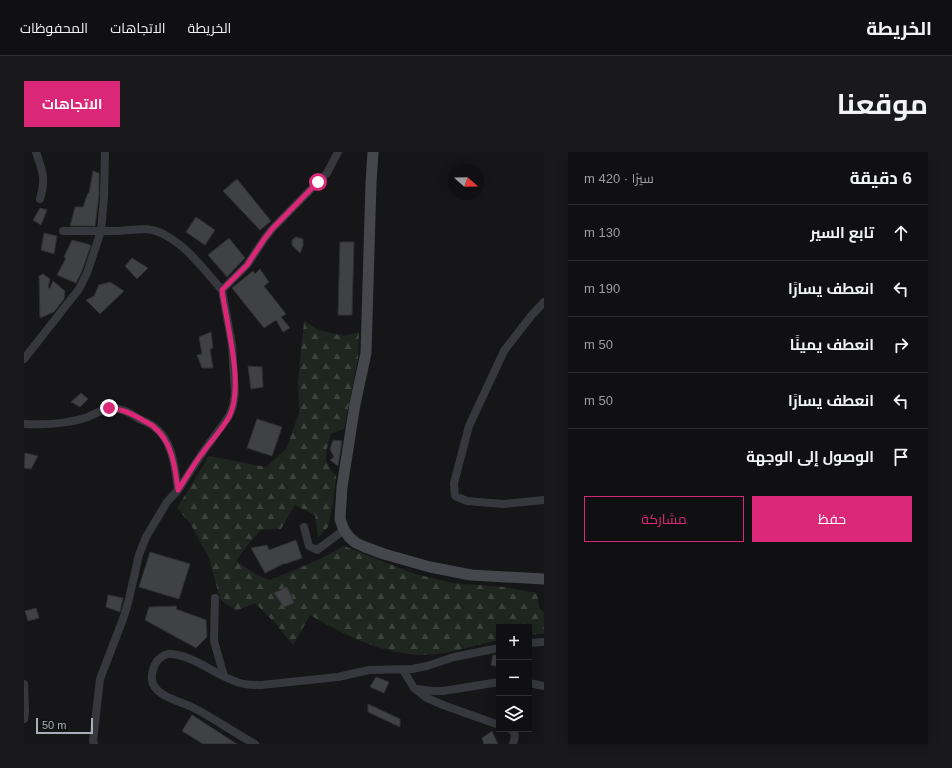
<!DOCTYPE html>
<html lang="ar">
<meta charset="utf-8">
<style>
:root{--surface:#101012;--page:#19191b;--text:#f1f3f6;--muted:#9c9d9f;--line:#303032;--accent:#db2777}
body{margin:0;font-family:Helvetica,Cairo,sans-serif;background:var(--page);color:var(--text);direction:rtl}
.controls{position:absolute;right:12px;bottom:12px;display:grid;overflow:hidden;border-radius:0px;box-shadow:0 2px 10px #0003}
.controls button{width:36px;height:36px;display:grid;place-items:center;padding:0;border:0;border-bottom:1px solid var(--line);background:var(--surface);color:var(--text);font:20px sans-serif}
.compass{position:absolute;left:424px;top:12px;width:36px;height:36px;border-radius:50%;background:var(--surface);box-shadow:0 2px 10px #0003;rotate:110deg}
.scale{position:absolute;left:12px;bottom:10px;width:57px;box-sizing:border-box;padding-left:4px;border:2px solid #a8adb8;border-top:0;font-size:11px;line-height:14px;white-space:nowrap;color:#a8adb8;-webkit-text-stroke:3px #111113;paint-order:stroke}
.stop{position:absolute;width:12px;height:12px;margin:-9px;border:3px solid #db2777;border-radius:50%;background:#fff}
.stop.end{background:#db2777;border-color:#fff;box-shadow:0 1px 4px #0008}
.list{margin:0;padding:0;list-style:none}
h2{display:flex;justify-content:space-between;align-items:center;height:52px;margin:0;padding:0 16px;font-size:17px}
h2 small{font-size:13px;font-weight:400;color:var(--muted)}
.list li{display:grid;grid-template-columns:26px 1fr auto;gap:12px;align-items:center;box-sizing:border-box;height:56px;padding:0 16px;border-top:1px solid var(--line)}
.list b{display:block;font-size:15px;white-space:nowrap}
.list em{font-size:13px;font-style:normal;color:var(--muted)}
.actions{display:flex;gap:8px;padding:12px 16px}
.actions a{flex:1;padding:9px 0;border:1px solid var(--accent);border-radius:0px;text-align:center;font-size:14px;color:var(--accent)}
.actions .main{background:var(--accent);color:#fff}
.icon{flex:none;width:22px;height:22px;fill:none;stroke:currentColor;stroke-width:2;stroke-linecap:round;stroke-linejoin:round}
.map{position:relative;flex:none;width:520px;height:592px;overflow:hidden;direction:ltr;border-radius:0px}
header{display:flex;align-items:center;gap:24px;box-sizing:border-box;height:56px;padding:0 20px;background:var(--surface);border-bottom:1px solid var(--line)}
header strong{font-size:19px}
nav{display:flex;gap:22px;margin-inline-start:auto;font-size:14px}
.intro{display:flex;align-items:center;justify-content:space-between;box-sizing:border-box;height:96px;padding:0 24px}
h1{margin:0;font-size:28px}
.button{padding:10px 18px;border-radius:0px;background:var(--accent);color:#fff;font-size:14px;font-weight:700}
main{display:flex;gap:24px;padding:0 24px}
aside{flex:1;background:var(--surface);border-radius:0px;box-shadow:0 2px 10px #0003}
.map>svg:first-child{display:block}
</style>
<header>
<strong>الخريطة</strong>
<nav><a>الخريطة</a><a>الاتجاهات</a><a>المحفوظات</a></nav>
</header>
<div class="intro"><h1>موقعنا</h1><a class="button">الاتجاهات</a></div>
<main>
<aside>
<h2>6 دقيقة<small>سيرًا · 420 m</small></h2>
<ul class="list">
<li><svg class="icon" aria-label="ahead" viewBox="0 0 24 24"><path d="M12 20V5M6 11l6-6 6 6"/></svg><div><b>تابع السير</b></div><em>130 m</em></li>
<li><svg class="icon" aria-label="left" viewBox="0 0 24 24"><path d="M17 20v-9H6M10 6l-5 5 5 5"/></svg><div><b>انعطف يسارًا</b></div><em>190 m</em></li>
<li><svg class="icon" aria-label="right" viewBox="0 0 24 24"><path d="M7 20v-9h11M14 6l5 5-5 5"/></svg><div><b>انعطف يمينًا</b></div><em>50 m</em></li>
<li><svg class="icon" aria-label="left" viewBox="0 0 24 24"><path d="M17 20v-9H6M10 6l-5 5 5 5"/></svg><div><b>انعطف يسارًا</b></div><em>50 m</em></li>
<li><svg class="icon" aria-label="arrive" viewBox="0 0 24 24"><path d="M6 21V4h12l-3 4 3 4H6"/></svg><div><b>الوصول إلى الوجهة</b></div></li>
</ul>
<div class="actions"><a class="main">حفظ</a><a>مشاركة</a></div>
</aside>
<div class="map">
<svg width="520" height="592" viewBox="0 0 520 592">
<defs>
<pattern id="forest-firs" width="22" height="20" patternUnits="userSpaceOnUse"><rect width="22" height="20" fill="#1e261f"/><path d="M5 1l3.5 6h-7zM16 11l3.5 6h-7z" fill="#3c433d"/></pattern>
</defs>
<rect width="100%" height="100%" fill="#161618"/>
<!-- forest -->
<path fill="url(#forest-firs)" d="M280,169L295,178L320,184L335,180L334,207L320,277L307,282C302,301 297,307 312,324L309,352L304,375L294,386L291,363L271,353L257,377L237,378L226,390L212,409L235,424L246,428L296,407L320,394L391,422L429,431L480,435L513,441L515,456L520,460V482L505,483V475H475V488C455,492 432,500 412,502C367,507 324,485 286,463L269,493L250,470L231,451L212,459L196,447L185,406L166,371L153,356L185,304L242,315L262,297L275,261L274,230Z"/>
<!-- building -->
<path fill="#404145" stroke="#303034" d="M69,19L75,21V43L71,74H46L51,55H59L64,41H65Z
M213,27L247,69L236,78L199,39Z
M16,56L23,58L17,73L9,68Z
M172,65L191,78L181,93L162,80Z
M20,81L33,84L30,102L17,98Z
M272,85L279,87V94L276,101L268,93V88Z
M205,86L221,106L203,125L184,103Z
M48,88L67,93L58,119L52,131L33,123L42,106L40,105Z
M316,90H330L328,163H314Z
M108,106L124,116L113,127L101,114Z
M236,117L245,130L240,134L262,162L257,165L266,176L259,180L252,168L240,176L208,136L229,119L231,122Z
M19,122L26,127L24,136H26L29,129L41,139L40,147L30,160L16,166L15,124Z
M86,130L100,139L76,162L62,148L70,144L75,133Z
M187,180L189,196L186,197L189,216H178L173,203L178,202L175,185Z
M224,214L238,215L239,235L227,237Z
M57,241L64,247L56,255L47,250Z
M233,267L258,275L248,304L223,296Z
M309,288L318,289L314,314L306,308L310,305L306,297Z
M1,301L14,304L7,317L0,316Z
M272,388L278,406L261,412V411L241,421L227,396L243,393L245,398Z
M126,400L166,412L155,447L115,435Z
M263,435L270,451L260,455L250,441Z
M84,443L99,446L96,460L82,455Z
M153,454L152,457L182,468L183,485L172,496L121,468L125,455Z
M12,456L15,466L4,469L1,459Z
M469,503H475V515L467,513Z
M352,525L365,530L360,541L346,535Z
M344,552L376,567V575L344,560Z
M168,563L213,592H179L158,579Z
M468,579L474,592H460L458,586Z"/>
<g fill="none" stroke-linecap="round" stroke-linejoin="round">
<!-- minor -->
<path stroke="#37383d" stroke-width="8" d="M12,0C19,20 22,27 16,47
M39,79C55,79 71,79 87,79C106,80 123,72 141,83C164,95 181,119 198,138
M520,150L507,164L480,199L445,274L430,331L431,344L443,349L479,352L520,348
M0,207L55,137L63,121L77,79L80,45L81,0
M0,272C21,273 44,272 64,265C71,262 79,257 87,256C98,256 106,261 115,267C120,269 125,271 129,274C149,287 151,316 154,338
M280,375L285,394L293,398L320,378
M191,446L190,489L200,524
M505,491L520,490
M379,518L390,536L403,546L419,553L475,573
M505,531L520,534
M393,537L409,539H419L475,530
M0,567L1,560L0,532
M486,577C493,581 491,585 489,592
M70,592L69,589L76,527L99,467L104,451L115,403L122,385L143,350L154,338L179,300L205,264L209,254L211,241L208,193L198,138L223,113L241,86L249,76L303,21L314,0
M231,592C210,581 190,566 168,555C156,549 136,546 129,532C126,525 129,515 133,509C137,505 142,501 148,502C173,505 192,524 216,531C222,533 229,533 237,533L314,525L345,518L388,517L403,514L430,505L475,496"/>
<!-- secondary -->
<path stroke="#45474d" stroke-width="11" d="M349,0L347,31L342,201L331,252L318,335L316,367L320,378L325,385L332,391L341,395L360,402L406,415L447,423L520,427"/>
</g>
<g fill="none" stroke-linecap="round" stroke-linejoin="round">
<!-- route -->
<path stroke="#db2777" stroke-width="5" d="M85,256C98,257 106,261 117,267C121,270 127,272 130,275C149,291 151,316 154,338C163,325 170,311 180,299C188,288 198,277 205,265C221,235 202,170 198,138L223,113L241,86L249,76L294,30"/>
</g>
</svg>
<div class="controls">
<button>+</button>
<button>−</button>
<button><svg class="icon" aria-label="layers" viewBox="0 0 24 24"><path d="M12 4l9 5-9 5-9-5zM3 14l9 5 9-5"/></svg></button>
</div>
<svg class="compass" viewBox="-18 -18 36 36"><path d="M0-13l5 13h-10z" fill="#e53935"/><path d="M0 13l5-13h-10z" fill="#9c9d9f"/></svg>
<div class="scale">50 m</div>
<div class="stop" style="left:294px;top:30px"></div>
<div class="stop end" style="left:85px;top:256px"></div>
</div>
</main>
